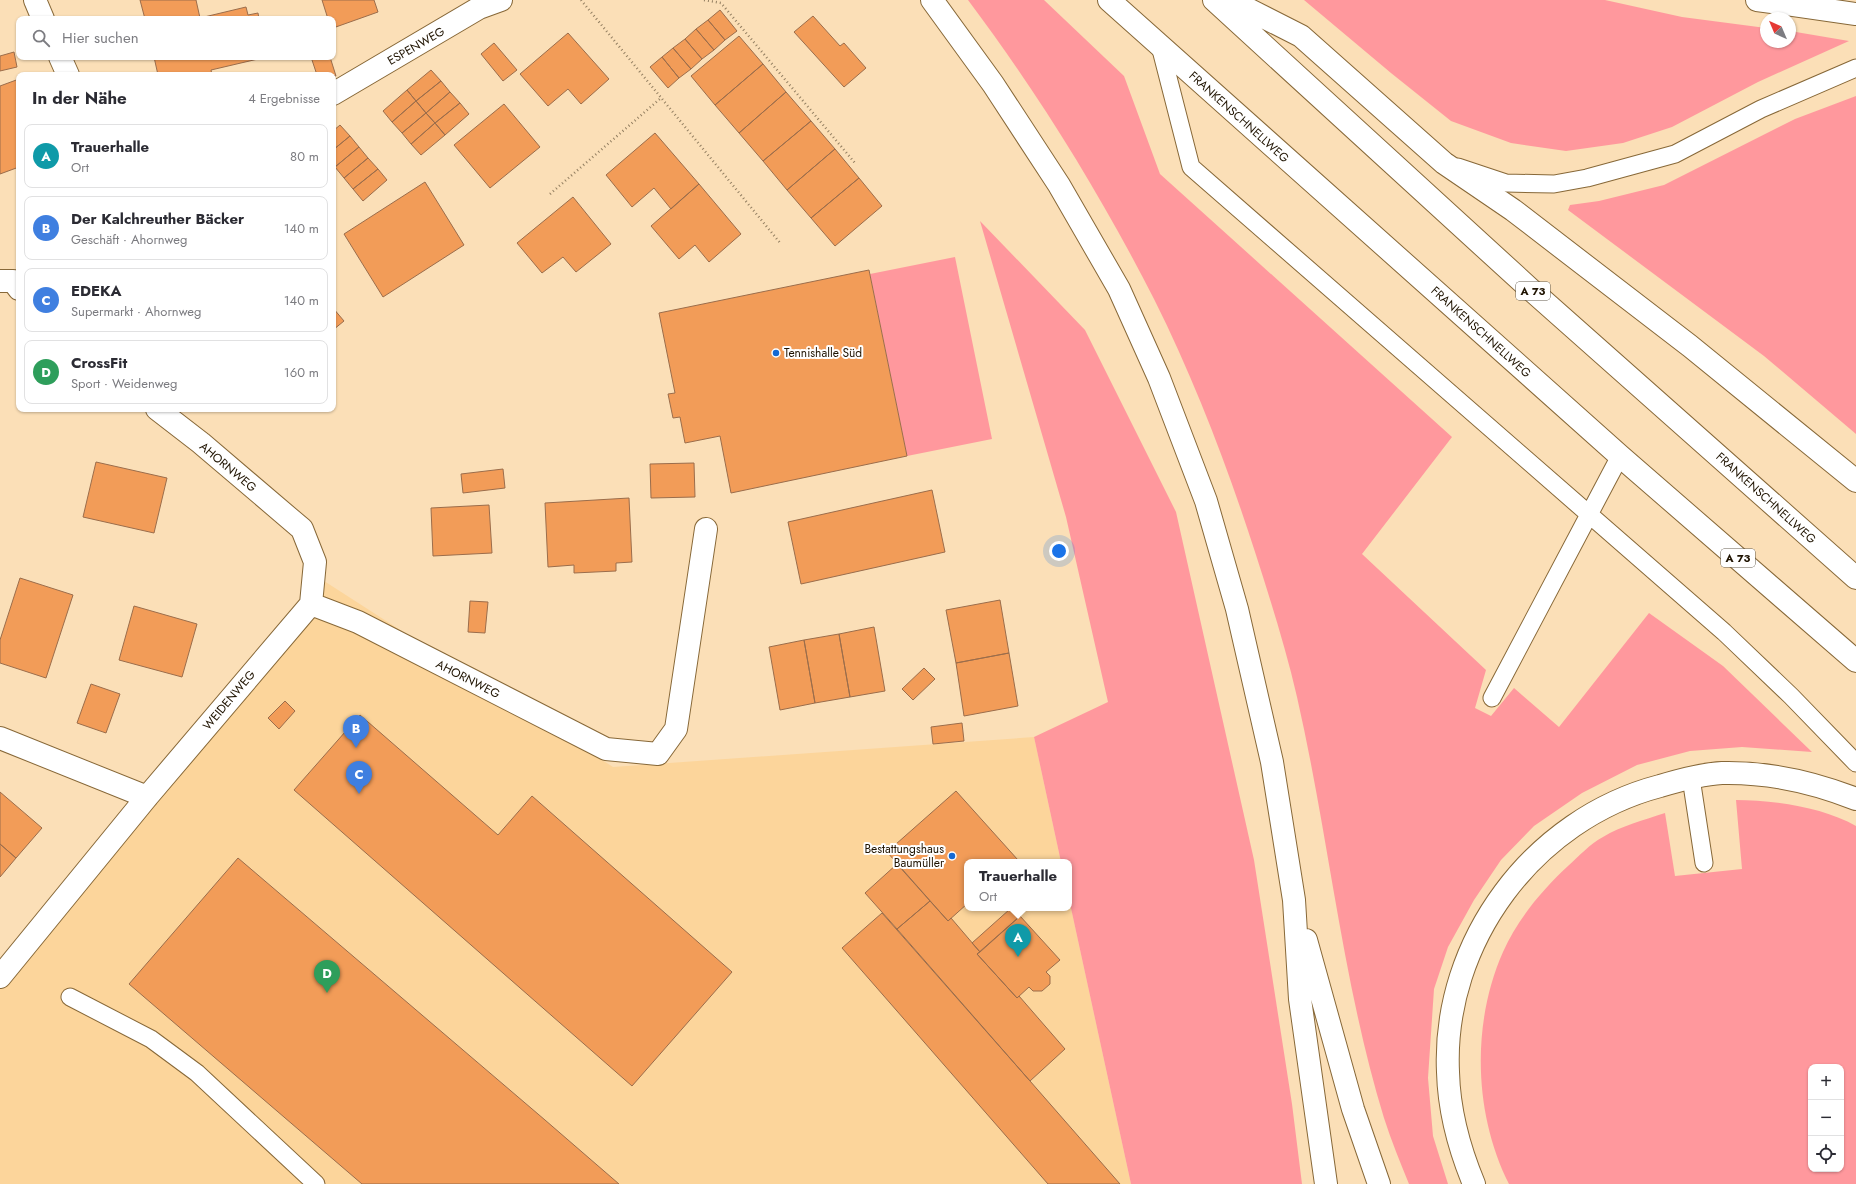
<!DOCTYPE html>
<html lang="de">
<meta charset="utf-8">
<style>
:root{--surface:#fff;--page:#f2f2f3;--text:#2b2b33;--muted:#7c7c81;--line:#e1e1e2;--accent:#111827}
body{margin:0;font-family:Jost,sans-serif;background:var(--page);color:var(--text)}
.controls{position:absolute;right:12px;bottom:12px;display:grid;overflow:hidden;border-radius:8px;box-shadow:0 1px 3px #0004}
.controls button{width:36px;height:36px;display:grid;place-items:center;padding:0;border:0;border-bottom:1px solid var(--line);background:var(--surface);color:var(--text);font:20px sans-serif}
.compass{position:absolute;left:1760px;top:12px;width:36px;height:36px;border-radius:50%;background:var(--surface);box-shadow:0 1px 3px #0004;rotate:316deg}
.you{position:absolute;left:1059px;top:551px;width:14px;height:14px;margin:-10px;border:3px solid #fff;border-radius:50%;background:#1a73e8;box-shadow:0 0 0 6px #1a73e833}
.badge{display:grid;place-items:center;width:26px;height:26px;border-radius:50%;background:var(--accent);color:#fff;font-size:13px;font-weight:700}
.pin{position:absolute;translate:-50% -33px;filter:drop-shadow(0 1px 2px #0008)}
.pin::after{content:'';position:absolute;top:21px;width:14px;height:12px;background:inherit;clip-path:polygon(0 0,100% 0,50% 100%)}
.popup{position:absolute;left:964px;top:859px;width:108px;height:52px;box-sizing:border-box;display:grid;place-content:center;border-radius:8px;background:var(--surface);filter:drop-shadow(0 1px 3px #0005);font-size:13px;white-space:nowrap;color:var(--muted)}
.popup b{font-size:15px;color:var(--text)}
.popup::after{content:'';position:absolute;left:50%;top:100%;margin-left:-8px;border:8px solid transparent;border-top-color:var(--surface)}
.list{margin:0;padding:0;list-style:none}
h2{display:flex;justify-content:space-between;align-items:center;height:52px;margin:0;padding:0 16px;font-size:17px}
h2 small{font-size:13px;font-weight:400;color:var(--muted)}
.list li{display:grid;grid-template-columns:26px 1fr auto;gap:12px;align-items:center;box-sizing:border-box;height:64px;margin:0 8px 8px;padding:0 8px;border:1px solid var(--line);border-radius:8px}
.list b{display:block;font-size:15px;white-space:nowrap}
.list p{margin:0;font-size:13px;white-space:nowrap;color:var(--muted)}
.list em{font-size:13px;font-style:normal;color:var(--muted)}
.icon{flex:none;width:22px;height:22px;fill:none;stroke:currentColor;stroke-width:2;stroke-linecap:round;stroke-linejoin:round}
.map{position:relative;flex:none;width:1856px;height:1184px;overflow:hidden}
.search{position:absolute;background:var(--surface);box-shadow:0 1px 3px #0004;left:16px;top:16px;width:320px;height:44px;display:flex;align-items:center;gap:10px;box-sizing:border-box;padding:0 14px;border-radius:8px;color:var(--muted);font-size:15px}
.panel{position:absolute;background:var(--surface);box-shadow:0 1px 3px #0004;left:16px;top:72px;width:320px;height:340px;border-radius:8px}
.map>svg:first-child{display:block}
</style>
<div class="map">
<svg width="1856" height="1184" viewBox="0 0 1856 1184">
<rect width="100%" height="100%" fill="#fbdfb7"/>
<!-- built -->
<path fill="#fcd59b" d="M321,579L613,767L1034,737L1061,862H967V908H1069V899L1131,1184H0V960Z"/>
<!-- green -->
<path fill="#ff989d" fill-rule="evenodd" d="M968,0H1044L1124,76L1160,174L1452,437L1362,554L1486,670L1475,708L1491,716L1514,688L1559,727L1649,613L1723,666L1812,752L1742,747L1690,751L1637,765L1582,793L1534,826L1501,860L1474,900L1448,947L1434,989L1428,1078L1433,1136L1448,1184H1409C1400,1162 1391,1140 1384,1118C1342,981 1329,837 1297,697C1286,649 1271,602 1256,555C1228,468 1195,381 1154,299C1101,195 1038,93 968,0Z
M1304,0H1605L1682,17L1766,28V42H1790V31L1849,41L1758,82L1672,127L1623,143L1566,151L1511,143L1451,121L1391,73Z
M1856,96V434L1764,356L1568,210L1570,205L1599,201L1664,185L1795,119Z
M980,221L1085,330L1176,512L1254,860L1292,1104L1302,1184H1131L1069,899V862H1061L1034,737L1108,702L1066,517Z
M955,257L992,439L907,456L870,274Z
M1736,800C1773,800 1823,807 1856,826V1184H1509C1474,1115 1471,1024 1503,952C1517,920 1542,890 1568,866C1579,856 1590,844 1603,837C1621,826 1644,820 1665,813L1675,876L1742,869ZM1811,1067H1841V1169H1811Z"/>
<!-- building -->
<path fill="#f29c58" stroke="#9b6d4b" d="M140,0H196L200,18L246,7L248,15L258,13L259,19H145Z
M322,0H374L378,12L333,28V19H328Z
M720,10L737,31L725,40L708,20Z
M813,16L840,46L844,43L866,68L844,87L794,32Z
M708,20L725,40L714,50L696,29Z
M696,29L714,50L702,59L685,39Z
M568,33L609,79L581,104L568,89L548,106L520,74Z
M739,36L763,64L715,105L691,76Z
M685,39L702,59L691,69L673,48Z
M494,43L517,70L503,81L481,54Z
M673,48L691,69L679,78L662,57Z
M14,52L17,67L0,71V56Z
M154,57H257L258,59L211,70L212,75H158Z
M311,57H330L336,76L317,75Z
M662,57L679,78L668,88L650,67Z
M763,64L786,92L739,133L715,105Z
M431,70L441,81L416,101L407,90Z
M19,79V167L0,174V86Z
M441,81L450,92L426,113L416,101Z
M407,90L416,101L392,122L383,111Z
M450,92L460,103L435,123L426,113Z
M786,92L811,121L763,161L739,133Z
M416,101L426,113L402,133L392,122Z
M460,103L469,114L445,135L435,123Z
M504,104L540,147L490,188L454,145Z
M426,113L435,123L411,144L402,133Z
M811,121L835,149L787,190L763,161Z
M435,123L445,135L421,155L411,144Z
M340,125L350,136L333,150V131Z
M655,133L699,184L671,209L654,188L632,207L606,175Z
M350,136L359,147L335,167L333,165V150Z
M359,147L368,158L344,178L335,167Z
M835,149L859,178L811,218L787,190Z
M368,158L378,169L353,189L344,178Z
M378,169L387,180L363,201L353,189Z
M859,178L882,206L835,246L811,218Z
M425,182L464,245L383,297L344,234Z
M699,184L741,234L709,262L695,245L679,259L651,226Z
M573,197L611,244L576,272L563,257L542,273L517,243Z
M869,270L907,456L731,493L720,436L685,443L680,417L673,418L668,394L675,393L659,313Z
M333,308L344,321L333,330Z
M96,462L167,478L154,533L83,517Z
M694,463L695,497L651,498L650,464Z
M503,469L505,488L463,493L461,474Z
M932,490L945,552L801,584L788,522Z
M629,498L632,562L616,563V571L574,573V565L548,567L545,503Z
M489,505L492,553L433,556L431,508Z
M20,578L73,595L46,678L0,663V640Z
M1000,600L1009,653L956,663L946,610Z
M470,601L488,602L485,633L468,632Z
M134,606L197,624L182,677L119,660Z
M874,627L885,691L850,697L839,634Z
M839,634L850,697L815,703L804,640Z
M804,640L815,703L780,710L769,647Z
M1009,653L1018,706L964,716L956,663Z
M924,668L935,679L913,700L902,689Z
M91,684L120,694L106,733L77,723Z
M285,701L295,711L279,729L268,718Z
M360,715L498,835L532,796L732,972L632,1086L294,790Z
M962,723L964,741L933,744L931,727Z
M956,791L1018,860L1015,862H967V904L948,921L887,852Z
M0,792L42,828L16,858L0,844Z
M0,844L16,858L0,877Z
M238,858L545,1120L619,1184H362L129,984Z
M897,864L930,901L897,929L865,893Z
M930,901L948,921L951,918L980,952L977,954L1017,998L1019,996L1065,1049L1030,1081L897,929Z
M1010,909L1018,918L980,952L972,943Z
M882,913L1030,1081L1120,1184H1048L842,948Z
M1020,916L1060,960L1046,972L1050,976V984L1042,991H1033L1029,987L1017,998L977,954Z"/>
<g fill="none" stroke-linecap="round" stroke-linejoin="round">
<defs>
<path id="lane" d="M1160,46L1191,167L1724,632L1791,696L1856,763
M1458,167L1506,183L1554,184L1587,178L1675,154L1761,109L1856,68
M1492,698L1620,456
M1691,778L1704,863
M70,997L151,1039L197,1073L316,1184"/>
<path id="street" d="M35,0L43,19
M60,57L68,75
M333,94L479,8L501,0
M0,281H13L19,289
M157,409L201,443L302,529L315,562L311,604
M311,604L358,622L606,749L658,754L676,729L706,529
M0,738L147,797
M0,977L147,797L311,604"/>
<path id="highway" d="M932,0L993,84L1059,185L1119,289L1159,378L1206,501L1237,609L1272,762L1294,900L1300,999L1326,1184
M1109,0L1620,456L1856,661
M1214,0L1529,288L1856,578
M1230,0L1301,36L1444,163L1513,210L1690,346L1856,481
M1757,0L1856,14
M1306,940L1353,1109L1379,1184
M1474,1184C1459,1148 1449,1111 1448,1072C1442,941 1534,819 1660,786C1680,780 1701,774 1722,773C1768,772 1813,782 1856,799"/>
</defs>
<!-- lane casing -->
<use href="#lane" stroke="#876838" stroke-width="19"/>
<!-- street casing -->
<use href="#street" stroke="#876838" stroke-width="24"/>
<!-- highway casing -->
<use href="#highway" stroke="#876838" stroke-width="24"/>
<!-- path -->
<path stroke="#927e60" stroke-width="2.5" stroke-dasharray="1 3" stroke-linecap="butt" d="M581,0L781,244
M704,0L721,3L855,163
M550,194L661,98"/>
<!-- lane -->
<use href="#lane" stroke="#fff" stroke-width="17"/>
<!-- street -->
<use href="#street" stroke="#fff" stroke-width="22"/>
<!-- highway -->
<use href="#highway" stroke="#fff" stroke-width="22"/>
</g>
<!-- markers -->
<g fill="#1569d3" stroke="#fff" stroke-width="1.5">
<circle cx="776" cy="353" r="4"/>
<circle cx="952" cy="856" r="4"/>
</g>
<g text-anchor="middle" stroke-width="4" stroke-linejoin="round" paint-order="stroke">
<!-- shield labels -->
<g fill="#fff" stroke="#625a4d" stroke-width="1">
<rect x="1516" y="282" width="34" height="18" rx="3"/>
<rect x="1721" y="549" width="34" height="18" rx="3"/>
</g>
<g font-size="11" font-weight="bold" fill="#1f1301">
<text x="1533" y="295">A 73</text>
<text x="1738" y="562">A 73</text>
</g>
<!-- street labels -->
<g font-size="12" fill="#1f1301" stroke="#fff">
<text transform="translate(416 46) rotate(-30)" y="4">ESPENWEG</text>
<text transform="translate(1239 117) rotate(42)" y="4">FRANKENSCHNELLWEG</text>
<text transform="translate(1481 332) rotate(42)" y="4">FRANKENSCHNELLWEG</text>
<text transform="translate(228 467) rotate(40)" y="4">AHORNWEG</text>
<text transform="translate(1766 498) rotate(42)" y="4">FRANKENSCHNELLWEG</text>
<text transform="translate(468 679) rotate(27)" y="4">AHORNWEG</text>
<text transform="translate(229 700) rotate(-50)" y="4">WEIDENWEG</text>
</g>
<!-- poi labels -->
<g font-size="12" fill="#1f1301" stroke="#fff" text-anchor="start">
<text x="784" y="357">Tennishalle Süd</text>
<text x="944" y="853" text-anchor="end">Bestattungshaus<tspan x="944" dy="14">Baumüller</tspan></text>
</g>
</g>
</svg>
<div class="controls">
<button>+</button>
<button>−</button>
<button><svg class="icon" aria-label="locate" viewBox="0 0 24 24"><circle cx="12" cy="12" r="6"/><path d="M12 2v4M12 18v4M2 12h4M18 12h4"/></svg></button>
</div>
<svg class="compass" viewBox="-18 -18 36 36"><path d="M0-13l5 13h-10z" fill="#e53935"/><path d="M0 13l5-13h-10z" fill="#7c7c81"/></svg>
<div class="you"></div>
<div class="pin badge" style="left:1018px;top:957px;background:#0f9aa8">A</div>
<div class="popup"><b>Trauerhalle</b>Ort</div>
<div class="pin badge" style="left:356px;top:748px;background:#3f7fe0">B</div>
<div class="pin badge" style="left:359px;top:794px;background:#3f7fe0">C</div>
<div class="pin badge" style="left:327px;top:993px;background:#2e9e5b">D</div>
<div class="search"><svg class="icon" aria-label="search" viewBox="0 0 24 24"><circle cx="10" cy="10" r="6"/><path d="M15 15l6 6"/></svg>Hier suchen</div>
<section class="panel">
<h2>In der Nähe<small>4 Ergebnisse</small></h2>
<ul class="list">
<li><span class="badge" style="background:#0f9aa8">A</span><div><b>Trauerhalle</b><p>Ort</p></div><em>80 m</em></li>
<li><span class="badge" style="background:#3f7fe0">B</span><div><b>Der Kalchreuther Bäcker</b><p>Geschäft · Ahornweg</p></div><em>140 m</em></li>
<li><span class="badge" style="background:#3f7fe0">C</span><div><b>EDEKA</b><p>Supermarkt · Ahornweg</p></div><em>140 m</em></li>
<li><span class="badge" style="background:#2e9e5b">D</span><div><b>CrossFit</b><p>Sport · Weidenweg</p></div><em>160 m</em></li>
</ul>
</section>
</div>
